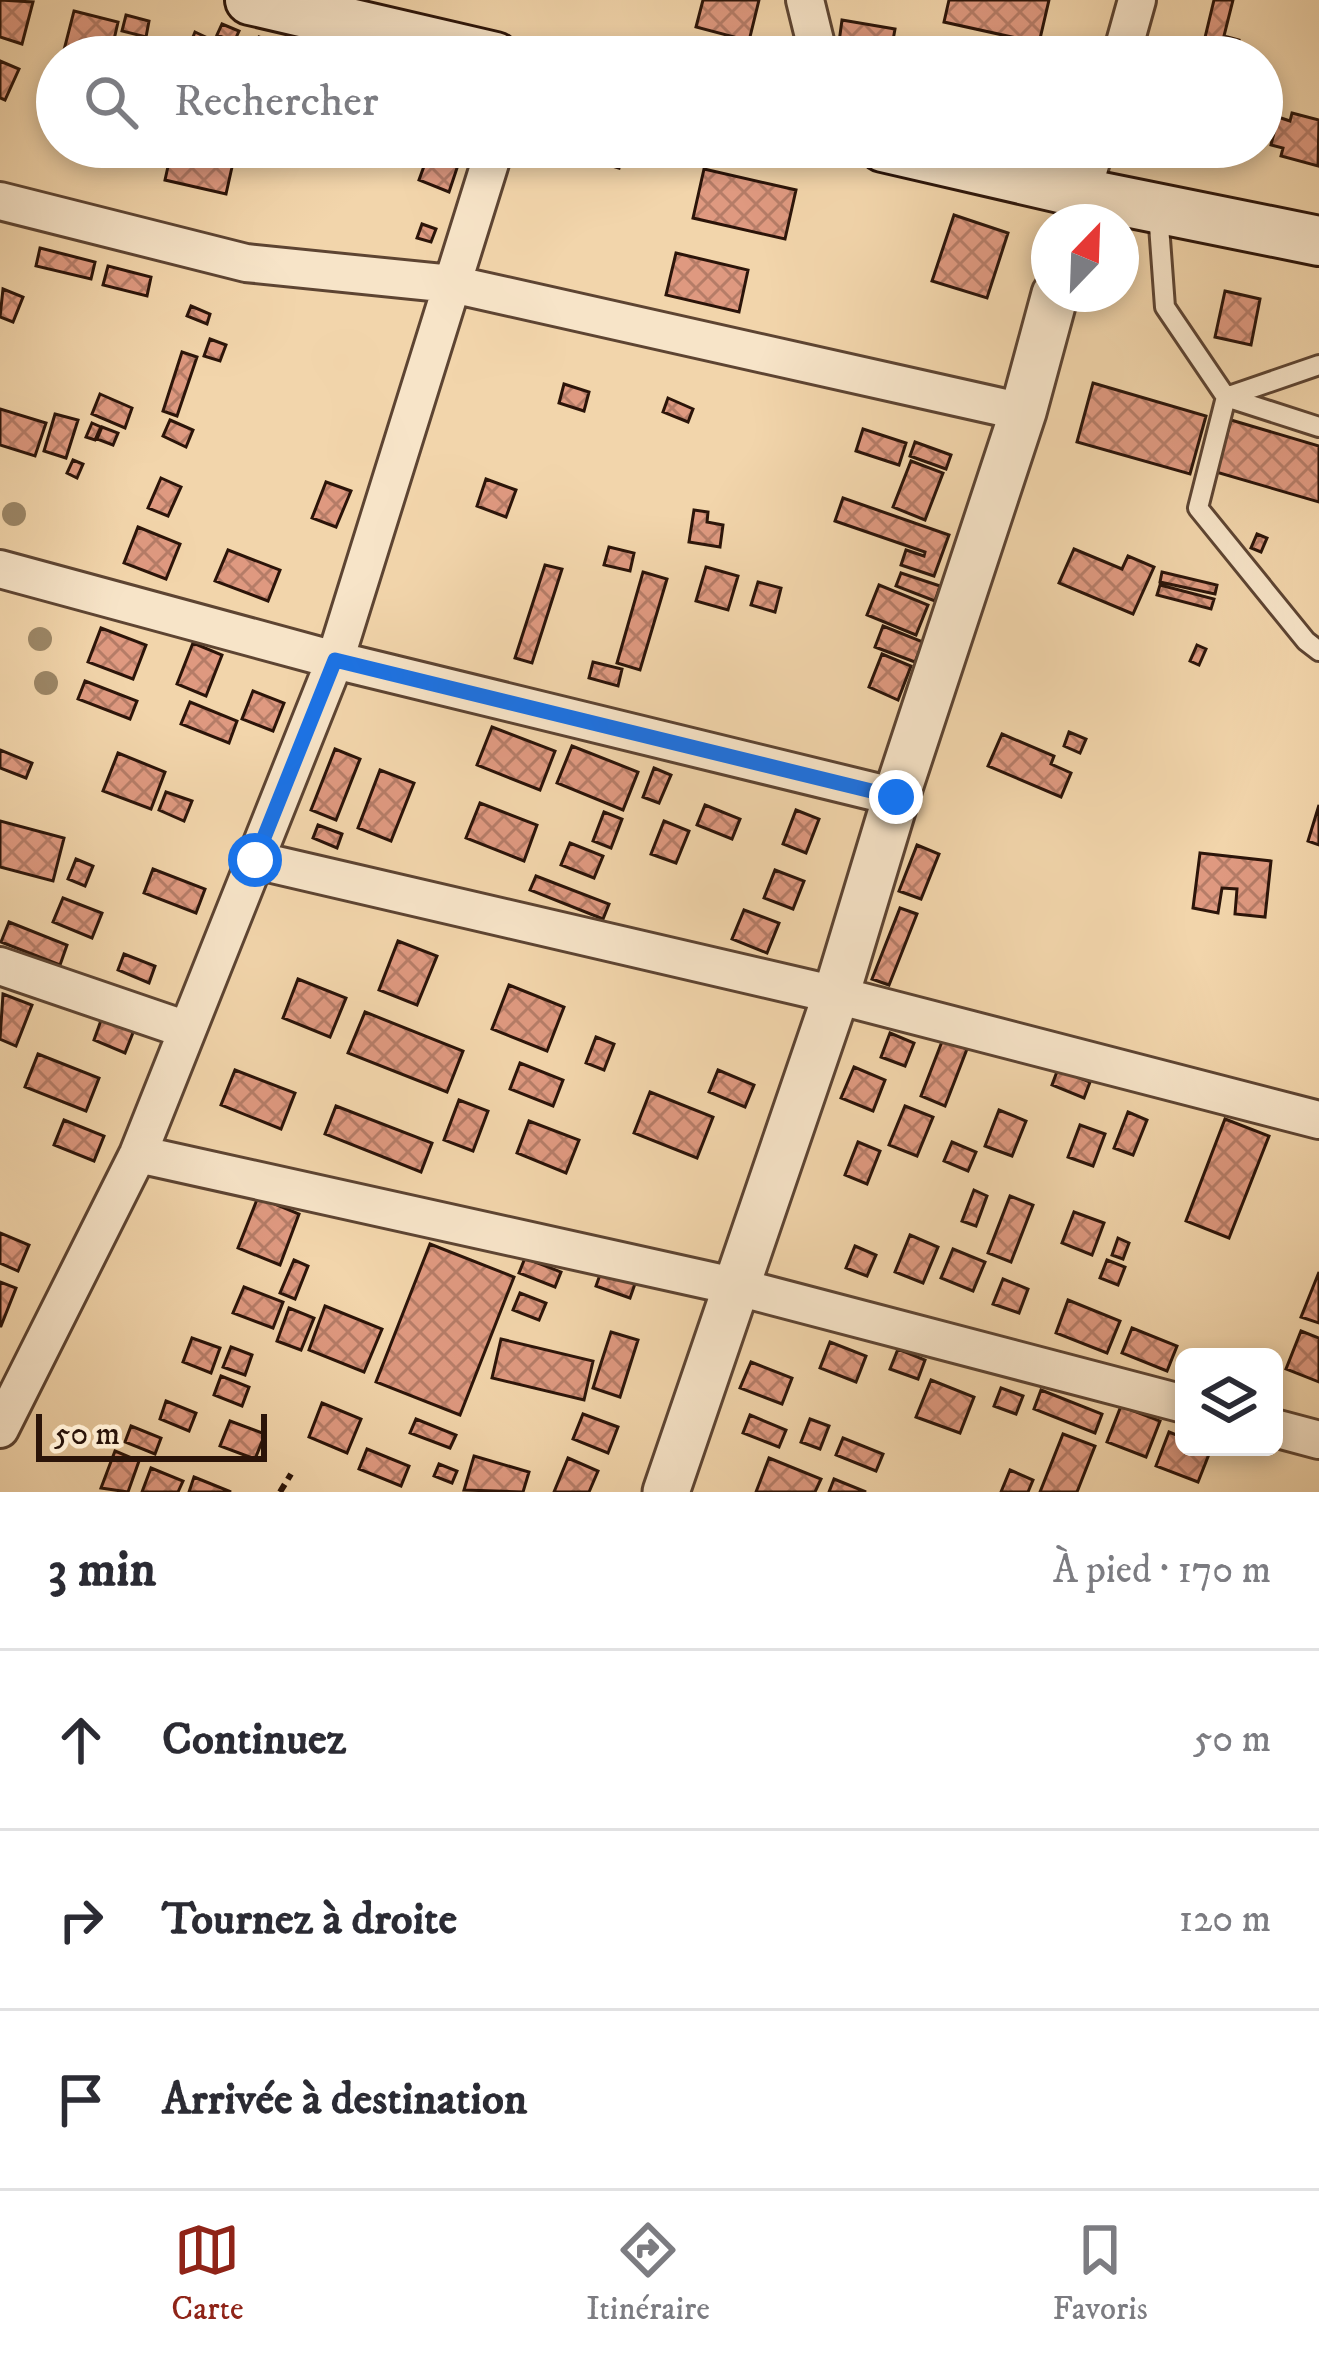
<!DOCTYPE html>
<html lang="fr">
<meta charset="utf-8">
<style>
:root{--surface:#fff;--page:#f2f2f3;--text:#2b2b33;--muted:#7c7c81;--line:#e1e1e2;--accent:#8f2418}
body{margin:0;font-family:"IM FELL DW Pica",serif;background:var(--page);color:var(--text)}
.controls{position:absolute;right:36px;bottom:36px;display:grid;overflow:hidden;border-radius:18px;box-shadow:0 6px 18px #0003}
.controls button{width:108px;height:108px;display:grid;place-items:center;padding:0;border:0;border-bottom:3px solid var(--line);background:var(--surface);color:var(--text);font:60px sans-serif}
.compass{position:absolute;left:1031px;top:204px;width:108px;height:108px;border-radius:50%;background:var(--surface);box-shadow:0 6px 18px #0003;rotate:23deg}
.scale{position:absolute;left:36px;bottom:30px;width:231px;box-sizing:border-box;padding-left:12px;border:6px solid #2b1409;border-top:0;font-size:33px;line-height:42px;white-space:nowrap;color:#2b1409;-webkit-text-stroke:9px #f7e4c8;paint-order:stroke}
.stop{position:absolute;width:36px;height:36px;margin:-27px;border:9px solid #1a73e8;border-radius:50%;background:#fff}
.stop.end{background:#1a73e8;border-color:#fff;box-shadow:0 3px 12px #0008}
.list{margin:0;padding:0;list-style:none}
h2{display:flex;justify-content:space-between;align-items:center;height:156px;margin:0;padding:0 48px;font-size:51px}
h2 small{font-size:39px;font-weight:400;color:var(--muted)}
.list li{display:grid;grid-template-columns:78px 1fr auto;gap:36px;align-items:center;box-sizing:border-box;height:180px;padding:0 48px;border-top:3px solid var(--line)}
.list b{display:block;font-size:45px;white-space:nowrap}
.list em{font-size:39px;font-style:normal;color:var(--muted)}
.icon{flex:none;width:66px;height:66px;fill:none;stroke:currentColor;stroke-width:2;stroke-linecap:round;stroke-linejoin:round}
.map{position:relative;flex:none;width:1319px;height:1492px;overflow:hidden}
.search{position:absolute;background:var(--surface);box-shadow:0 6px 18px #0003;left:36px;right:36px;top:36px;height:132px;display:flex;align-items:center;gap:30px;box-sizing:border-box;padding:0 42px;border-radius:66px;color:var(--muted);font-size:45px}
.sheet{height:696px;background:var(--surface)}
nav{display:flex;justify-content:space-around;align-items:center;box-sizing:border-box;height:168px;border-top:3px solid var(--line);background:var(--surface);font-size:33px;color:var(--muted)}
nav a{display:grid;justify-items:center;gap:6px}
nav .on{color:var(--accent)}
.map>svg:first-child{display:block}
</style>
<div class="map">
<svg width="1319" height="1492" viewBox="0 0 1319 1492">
<defs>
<pattern id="building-cross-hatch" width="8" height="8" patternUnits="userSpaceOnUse" patternTransform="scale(3)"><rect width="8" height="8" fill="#df9980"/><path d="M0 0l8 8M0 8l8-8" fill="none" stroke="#b57c67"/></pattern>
</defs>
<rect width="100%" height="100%" fill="#f2d5ab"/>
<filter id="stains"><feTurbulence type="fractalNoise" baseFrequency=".00167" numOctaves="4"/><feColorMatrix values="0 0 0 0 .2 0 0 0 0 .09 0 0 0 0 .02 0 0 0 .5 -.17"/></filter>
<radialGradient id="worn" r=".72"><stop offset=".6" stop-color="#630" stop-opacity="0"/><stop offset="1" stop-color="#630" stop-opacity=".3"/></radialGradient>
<!-- building -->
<path fill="url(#building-cross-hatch)" stroke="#2b1409" stroke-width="3" d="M0,0L33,2L22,44L0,37Z
M703,0H759L749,41L696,27Z
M949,0H1049L1039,43L944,22Z
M1214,0H1233L1224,36L1239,40L1236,54L1203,46Z
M74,11L118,22L110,57L64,50Z
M126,15L149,21L146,37L122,31Z
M842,20L895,29L890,57H837Z
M222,24L239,31L234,42L217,35Z
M195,32L214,41L208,55L189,47Z
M259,37L277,44L272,57H251Z
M238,41L251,47L247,57L232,56Z
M0,61L19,69L5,100L0,98Z
M1292,113L1319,120L1318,166L1281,156L1283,148L1271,145L1278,117L1290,121Z
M431,147H464L449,192L419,180Z
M604,147L624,149L619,168L599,162Z
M171,153L232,167L226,194L165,180Z
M704,169L796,190L785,239L693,218Z
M954,215L1008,233L987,298L932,281Z
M422,224L436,229L431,242L417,238Z
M40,248L95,262L91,279L36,266Z
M676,253L748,270L739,312L666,295Z
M108,266L151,277L147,296L103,285Z
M3,289L23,297L13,322L0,317Z
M1225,291L1260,299L1251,345L1215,337Z
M191,306L210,314L207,324L187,316Z
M210,339L226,345L220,361L204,356Z
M182,352L197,357L177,416L163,411Z
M1093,383L1206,416L1190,474L1077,442Z
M564,384L589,392L584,411L559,403Z
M100,394L132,408L125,428L92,414Z
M668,398L693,409L688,422L663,412Z
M0,409L46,423L35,456L0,445Z
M55,414L78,420L66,458L44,451Z
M170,420L193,430L186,447L163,436Z
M1231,420L1319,446V502L1216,472Z
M92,423L101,427L95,440L86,437Z
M102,427L118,433L113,445L97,439Z
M863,429L906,443L899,465L856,451Z
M915,442L951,455L946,469L910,456Z
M73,460L83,464L77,478L67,473Z
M911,461L943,473L925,520L893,507Z
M161,478L181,487L168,516L148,508Z
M486,479L516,490L506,517L477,506Z
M326,482L351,491L336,527L312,518Z
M843,498L949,535L934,576L901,565L906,550L924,556L925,552L835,521Z
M694,510L708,512L707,522L723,525L720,547L689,542Z
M138,527L180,544L166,579L124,563Z
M1257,534L1267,538L1261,552L1251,548Z
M609,547L634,553L630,571L604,565Z
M1074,549L1122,569L1128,556L1154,567L1133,614L1059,583Z
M228,550L280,570L268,601L215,581Z
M545,565L562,569L532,663L515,658Z
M706,567L738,576L728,610L696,601Z
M643,572L667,579L640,670L617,663Z
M1162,572L1217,585L1215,594L1160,582Z
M901,573L940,586L935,601L896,586Z
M758,582L781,588L775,612L751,605Z
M879,585L928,605L916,635L867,615Z
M1160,585L1214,599L1211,609L1157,595Z
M883,626L923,642L915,662L875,647Z
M101,628L146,645L133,679L88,662Z
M193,643L222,655L206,696L177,684Z
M1197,645L1206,649L1199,665L1190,661Z
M882,654L911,666L898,700L869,687Z
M593,662L622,669L618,686L589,678Z
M85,681L137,701L130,719L78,699Z
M253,691L284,703L273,731L242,719Z
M190,702L237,721L229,743L181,724Z
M492,727L555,751L540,790L477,765Z
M1069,732L1086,739L1080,753L1064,746Z
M1002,734L1054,756L1051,764L1071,773L1061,797L988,766Z
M572,746L638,772L623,810L557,783Z
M335,749L360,759L336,820L311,810Z
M0,750L32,763L26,778L0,768Z
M118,753L165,772L151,809L103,791Z
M654,768L671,775L659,803L643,797Z
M380,770L414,783L391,841L358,828Z
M166,792L192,801L184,821L159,810Z
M480,803L537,825L524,861L466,838Z
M705,805L740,819L732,839L697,825Z
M1319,805V845L1308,841Z
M796,810L819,819L806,853L783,844Z
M604,812L622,819L611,848L593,841Z
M0,821L64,838L53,881L0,867Z
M664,821L689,831L676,863L651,854Z
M318,825L342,834L337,848L313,838Z
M570,843L603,856L594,878L561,865Z
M917,845L939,854L921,899L899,891Z
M1200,853L1271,861L1265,917L1235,914L1237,889L1222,888L1218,913L1193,908Z
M76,859L93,866L85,886L68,879Z
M153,869L205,889L196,913L144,893Z
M775,870L804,881L793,909L764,898Z
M536,876L609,904L603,919L530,890Z
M63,898L102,913L92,938L53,922Z
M900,908L917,914L889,985L872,979Z
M744,910L779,923L767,953L732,939Z
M9,922L67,945L60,965L1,942Z
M398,941L437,956L417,1005L379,990Z
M124,954L155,966L149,983L118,970Z
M298,979L346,998L330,1037L283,1018Z
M509,985L564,1007L547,1051L492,1029Z
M3,994L32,1005L16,1046L0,1039Z
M104,1012L136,1025L125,1053L94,1040Z
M365,1012L463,1051L447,1092L348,1053Z
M890,1033L914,1043L905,1066L881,1057Z
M596,1037L614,1044L604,1070L586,1063Z
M943,1039L967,1049L945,1106L921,1096Z
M38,1054L99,1078L86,1111L25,1087Z
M520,1063L563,1080L553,1106L510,1089Z
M854,1067L885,1080L873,1111L841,1098Z
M1058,1069L1090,1082L1084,1098L1052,1085Z
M235,1070L295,1093L281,1129L221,1105Z
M718,1070L754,1085L745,1107L709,1092Z
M650,1092L713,1117L697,1158L634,1133Z
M459,1100L488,1111L473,1151L444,1140Z
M336,1106L432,1143L421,1172L325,1134Z
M905,1106L933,1117L917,1156L889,1145Z
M999,1110L1026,1121L1012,1156L985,1146Z
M1128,1112L1147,1120L1133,1155L1114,1148Z
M1225,1119L1269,1136L1229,1238L1186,1221Z
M64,1120L104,1136L94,1161L54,1145Z
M529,1121L579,1140L566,1173L517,1153Z
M1080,1125L1105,1134L1093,1166L1068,1157Z
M858,1142L880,1151L867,1184L845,1175Z
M952,1142L976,1152L968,1171L944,1161Z
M974,1190L987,1196L976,1226L962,1221Z
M1010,1196L1033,1205L1011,1262L988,1253Z
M258,1197L299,1214L280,1265L238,1248Z
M1074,1212L1104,1223L1092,1255L1062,1243Z
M0,1233L29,1245L18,1271L0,1263Z
M910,1235L938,1247L923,1283L895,1272Z
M1118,1238L1129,1243L1123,1259L1112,1255Z
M430,1244L514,1277L460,1415L376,1382Z
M855,1246L876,1255L867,1276L846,1268Z
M953,1249L985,1262L973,1291L941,1278Z
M525,1258L561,1272L555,1287L519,1273Z
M294,1260L308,1266L295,1299L280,1293Z
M1107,1260L1125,1267L1118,1285L1100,1278Z
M602,1269L636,1281L630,1298L596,1286Z
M1319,1272V1323L1301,1317Z
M1003,1279L1028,1289L1019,1313L993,1304Z
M0,1282L16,1288L1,1326H0Z
M244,1287L283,1302L273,1328L233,1313Z
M520,1293L546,1303L539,1320L513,1310Z
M1068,1300L1120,1321L1107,1353L1056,1333Z
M325,1306L382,1329L364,1372L309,1350Z
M289,1308L314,1318L301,1350L277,1341Z
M1132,1328L1177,1346L1167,1371L1122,1353Z
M1301,1331L1319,1338V1382L1286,1369Z
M611,1332L638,1340L620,1397L593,1388Z
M192,1338L220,1348L211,1373L183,1362Z
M501,1339L593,1361L584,1400L492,1378Z
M830,1342L866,1356L856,1382L820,1368Z
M231,1347L252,1355L245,1375L223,1367Z
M898,1349L925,1360L918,1379L890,1369Z
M751,1362L792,1378L782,1404L740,1388Z
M221,1376L249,1387L242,1406L214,1395Z
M931,1380L974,1397L960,1433L916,1417Z
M1001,1388L1023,1396L1016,1414L994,1406Z
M1041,1390L1102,1414L1095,1433L1034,1409Z
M166,1401L196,1413L189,1431L160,1419Z
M322,1403L361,1419L347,1453L309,1437Z
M1121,1406L1160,1421L1146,1457L1107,1442Z
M583,1414L618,1427L608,1453L573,1439Z
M750,1415L786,1430L779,1447L743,1433Z
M416,1419L456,1435L450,1448L410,1433Z
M810,1419L829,1426L820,1449L801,1442Z
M230,1421L265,1434L255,1459L220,1446Z
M131,1426L161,1438L155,1454L125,1442Z
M1169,1432L1184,1438V1447L1211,1449L1198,1482L1156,1466Z
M1063,1434L1095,1446L1077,1492H1040Z
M843,1438L883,1454L876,1471L836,1455Z
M367,1449L409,1466L401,1486L359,1469Z
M115,1451L139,1461L128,1492L101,1488Z
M474,1456L529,1472L523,1492L464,1490Z
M568,1458L598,1471L589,1492H554Z
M769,1458L821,1479L815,1492H756Z
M439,1464L457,1471L452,1483L434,1476Z
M151,1468L183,1481L178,1492H142Z
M1010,1470L1033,1480L1028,1492H1001Z
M194,1477L231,1492H189Z
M834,1479L866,1492H829Z"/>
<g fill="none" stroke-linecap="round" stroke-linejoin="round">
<defs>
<path id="service" d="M1158,212L1165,307L1226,397L1198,508L1306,641L1319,651
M1226,397L1319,365
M1226,397L1319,427"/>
<path id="minor" d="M805,0L819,57
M1121,57L1137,0
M1082,193L1095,147
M0,201L246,263L452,284L1023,412
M0,569L335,660L896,797
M255,860L836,995L1319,1120
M0,966L187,1030
M138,1154L738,1287L1184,1404
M1274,1428L1319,1440
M0,1429L138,1154L335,660L495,147"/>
<path id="tertiary" d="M666,1492L836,995L896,797L1023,412L1055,294"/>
<path id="secondary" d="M250,0L495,57
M883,147L1082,193L1319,241"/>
</defs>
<!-- service casing -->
<use href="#service" stroke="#5d4432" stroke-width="24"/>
<!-- minor casing -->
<use href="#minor" stroke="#5d4432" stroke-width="42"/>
<!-- tertiary casing -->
<use href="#tertiary" stroke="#5d4432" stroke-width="51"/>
<!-- secondary casing -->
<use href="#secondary" stroke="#2b1409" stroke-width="54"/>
<!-- path -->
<path stroke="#2b1409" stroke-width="6" stroke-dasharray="9 6" stroke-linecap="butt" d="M280,1492L291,1474"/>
<!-- service -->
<use href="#service" stroke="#f7e4c8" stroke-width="18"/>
<!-- minor -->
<use href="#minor" stroke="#f7e4c8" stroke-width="36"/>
<!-- tertiary -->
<use href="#tertiary" stroke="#f7e4c8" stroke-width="45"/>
<!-- secondary -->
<use href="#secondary" stroke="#f7e4c8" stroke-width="48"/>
</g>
<!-- trees -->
<g fill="#9c8767">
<circle cx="14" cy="514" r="12"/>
<circle cx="40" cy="639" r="12"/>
<circle cx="46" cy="683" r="12"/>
</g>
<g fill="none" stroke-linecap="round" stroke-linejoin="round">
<!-- route -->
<path stroke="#1a73e8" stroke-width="15" d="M255,860L335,660L896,797"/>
</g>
<rect width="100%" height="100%" filter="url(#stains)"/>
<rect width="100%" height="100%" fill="url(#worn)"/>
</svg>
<div class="controls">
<button><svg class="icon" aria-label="layers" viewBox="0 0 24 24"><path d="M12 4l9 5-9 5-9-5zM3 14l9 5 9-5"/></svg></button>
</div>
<svg class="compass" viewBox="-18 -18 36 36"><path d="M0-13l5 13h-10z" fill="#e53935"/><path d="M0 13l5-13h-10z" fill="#7c7c81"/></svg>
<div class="scale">50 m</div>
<div class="stop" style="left:255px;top:860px"></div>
<div class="stop end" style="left:896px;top:797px"></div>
<div class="search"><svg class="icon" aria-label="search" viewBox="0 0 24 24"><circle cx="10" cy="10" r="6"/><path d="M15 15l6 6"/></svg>Rechercher</div>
</div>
<section class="sheet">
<h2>3 min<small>À pied · 170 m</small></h2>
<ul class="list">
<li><svg class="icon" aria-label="ahead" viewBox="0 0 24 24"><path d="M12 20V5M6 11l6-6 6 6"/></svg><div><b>Continuez</b></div><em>50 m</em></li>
<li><svg class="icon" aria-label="right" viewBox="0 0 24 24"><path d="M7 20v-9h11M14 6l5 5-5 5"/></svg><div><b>Tournez à droite</b></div><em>120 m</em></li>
<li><svg class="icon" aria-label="arrive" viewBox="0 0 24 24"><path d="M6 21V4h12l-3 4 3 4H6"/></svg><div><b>Arrivée à destination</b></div></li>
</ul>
</section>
<nav>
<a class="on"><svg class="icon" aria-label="map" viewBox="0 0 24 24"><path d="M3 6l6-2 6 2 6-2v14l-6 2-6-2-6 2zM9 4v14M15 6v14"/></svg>Carte</a>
<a><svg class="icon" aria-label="directions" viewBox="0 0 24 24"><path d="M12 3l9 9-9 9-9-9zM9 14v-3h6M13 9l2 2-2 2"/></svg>Itinéraire</a>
<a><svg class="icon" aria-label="saved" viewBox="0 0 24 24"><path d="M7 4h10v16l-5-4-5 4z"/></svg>Favoris</a>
</nav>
